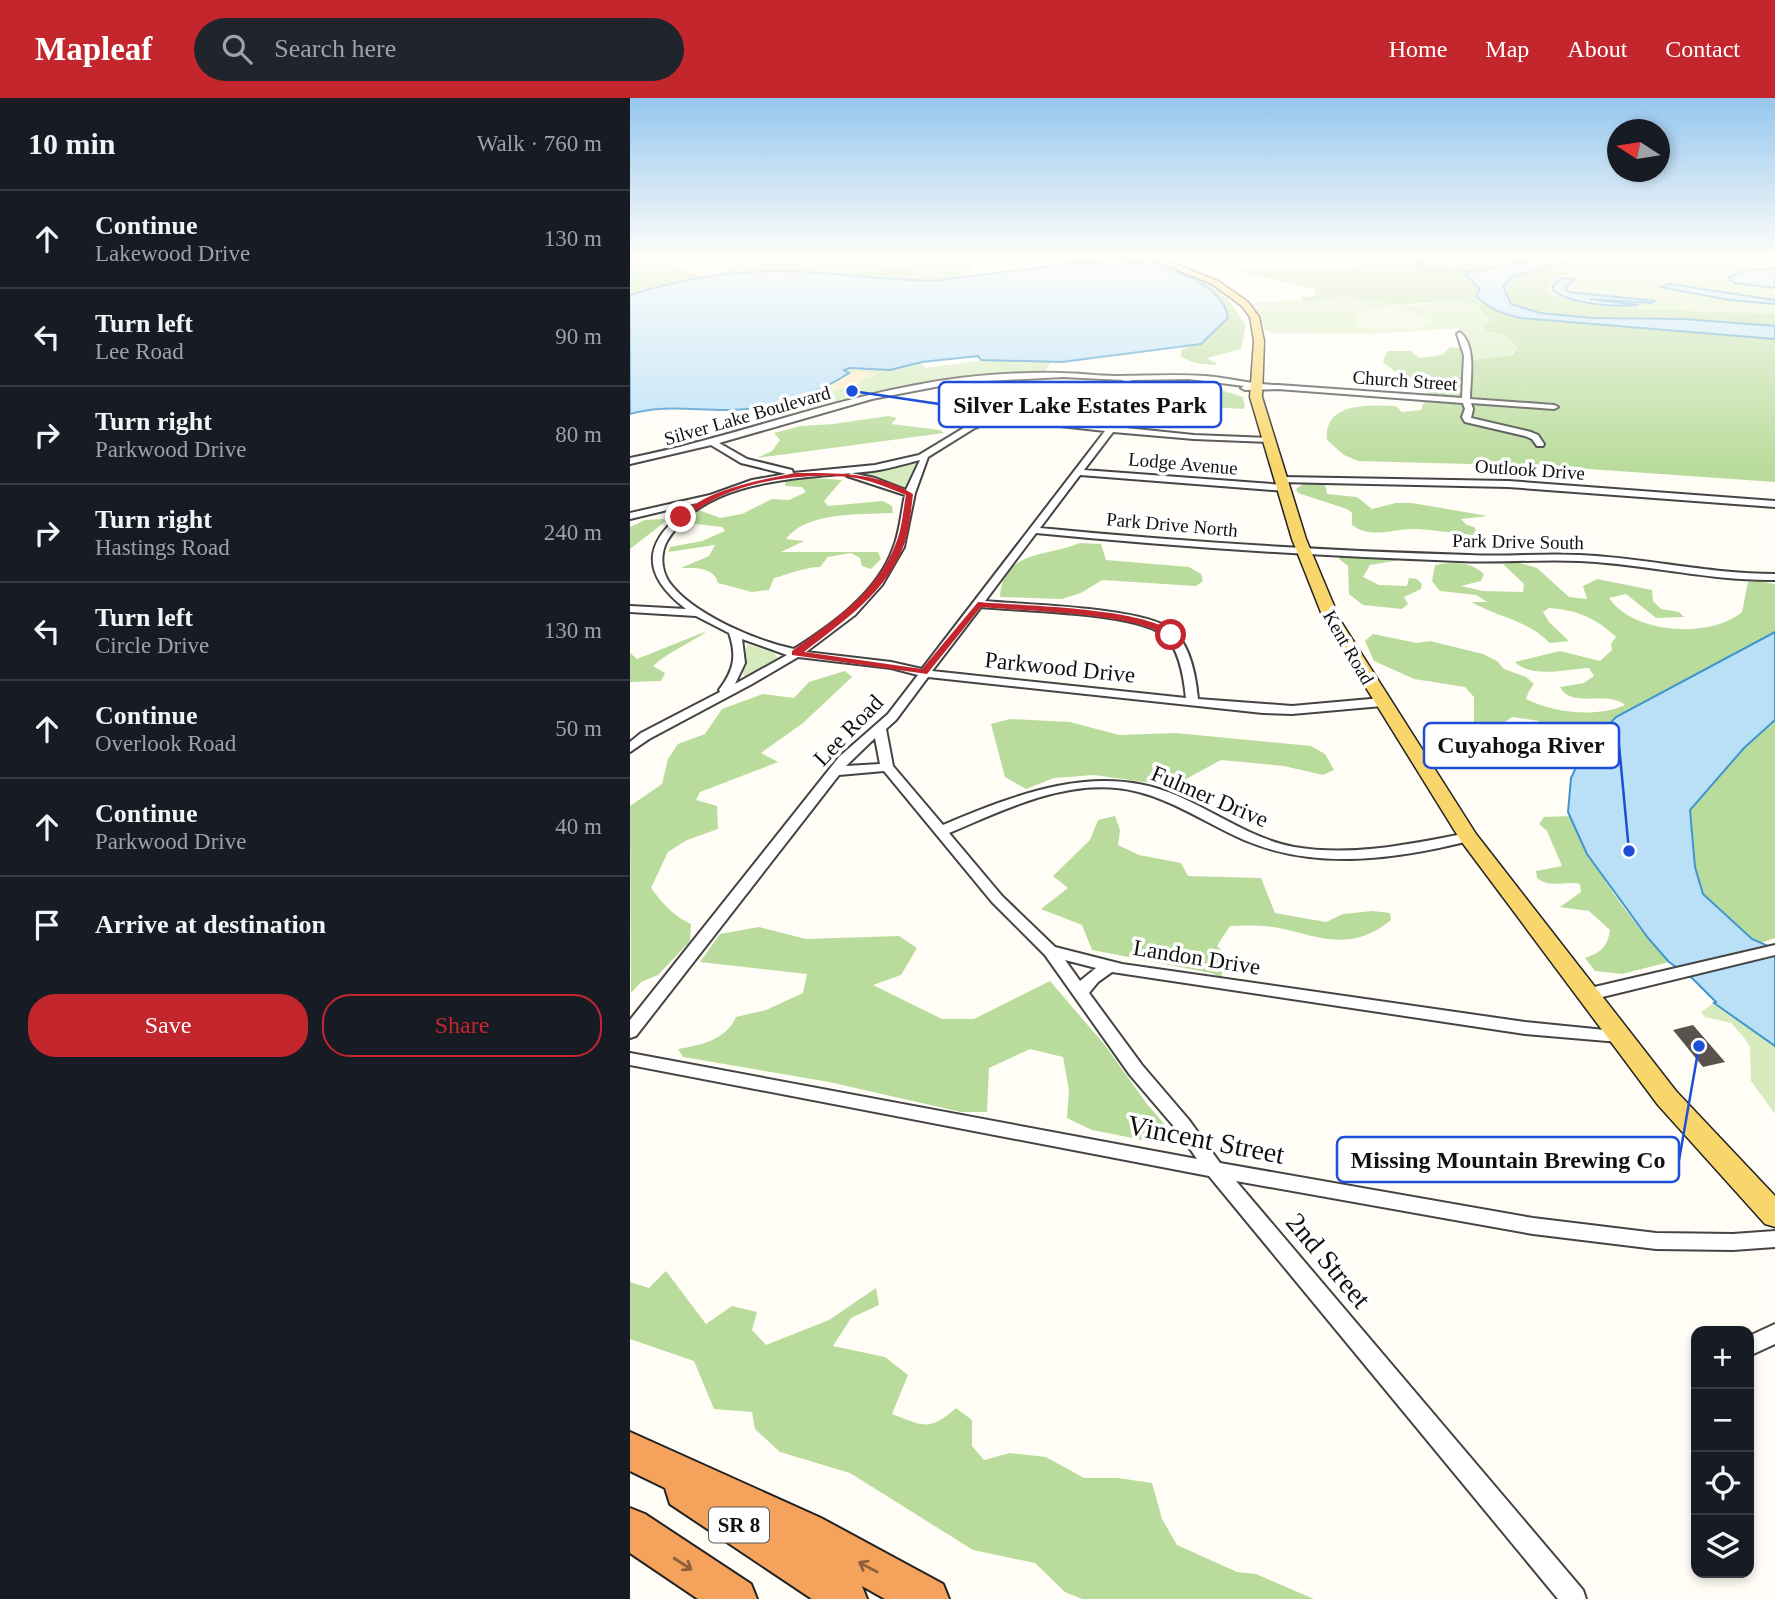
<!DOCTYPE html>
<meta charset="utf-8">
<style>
:root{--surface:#171b24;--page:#20242c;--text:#f1f3f6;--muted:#9ea1a6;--line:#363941;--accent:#c4262e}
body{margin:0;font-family:Georgia,serif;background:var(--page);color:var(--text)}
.controls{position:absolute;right:21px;bottom:21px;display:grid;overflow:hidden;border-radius:14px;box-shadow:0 4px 10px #0003}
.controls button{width:63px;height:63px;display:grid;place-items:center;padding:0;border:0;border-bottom:2px solid var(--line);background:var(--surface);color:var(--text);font:35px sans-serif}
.compass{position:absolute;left:977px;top:21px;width:63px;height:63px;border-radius:50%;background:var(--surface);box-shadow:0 4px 10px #0003;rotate:282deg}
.stop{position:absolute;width:21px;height:21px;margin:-16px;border:5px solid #c4262e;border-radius:50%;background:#fff}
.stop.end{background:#c4262e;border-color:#fff;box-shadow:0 2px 7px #0008}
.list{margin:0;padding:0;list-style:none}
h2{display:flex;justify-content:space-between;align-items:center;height:91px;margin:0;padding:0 28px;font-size:30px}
h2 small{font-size:23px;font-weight:400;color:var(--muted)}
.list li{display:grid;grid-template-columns:46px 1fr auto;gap:21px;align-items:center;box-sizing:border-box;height:98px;padding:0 28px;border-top:2px solid var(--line)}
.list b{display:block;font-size:26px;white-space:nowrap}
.list p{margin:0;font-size:23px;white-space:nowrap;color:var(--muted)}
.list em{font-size:23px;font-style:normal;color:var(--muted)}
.actions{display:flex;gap:14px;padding:21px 28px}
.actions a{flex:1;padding:16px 0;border:2px solid var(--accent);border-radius:28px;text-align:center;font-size:24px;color:var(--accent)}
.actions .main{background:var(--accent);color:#fff}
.icon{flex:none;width:38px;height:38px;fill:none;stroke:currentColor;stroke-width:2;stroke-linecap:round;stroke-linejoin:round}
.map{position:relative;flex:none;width:1145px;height:1501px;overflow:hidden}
header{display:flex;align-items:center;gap:42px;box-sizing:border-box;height:98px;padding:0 35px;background:var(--accent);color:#fff}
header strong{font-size:33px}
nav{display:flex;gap:38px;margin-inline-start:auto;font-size:24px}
.search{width:490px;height:63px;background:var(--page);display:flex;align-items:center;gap:18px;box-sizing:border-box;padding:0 24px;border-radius:38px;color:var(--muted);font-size:26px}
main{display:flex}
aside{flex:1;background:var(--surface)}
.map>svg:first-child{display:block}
</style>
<header>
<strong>Mapleaf</strong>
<div class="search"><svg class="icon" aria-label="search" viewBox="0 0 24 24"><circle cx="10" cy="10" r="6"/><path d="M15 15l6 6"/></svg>Search here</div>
<nav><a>Home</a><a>Map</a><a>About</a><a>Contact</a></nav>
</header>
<main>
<aside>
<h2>10 min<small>Walk · 760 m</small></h2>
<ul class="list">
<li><svg class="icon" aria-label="ahead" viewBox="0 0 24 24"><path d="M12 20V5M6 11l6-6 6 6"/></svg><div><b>Continue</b><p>Lakewood Drive</p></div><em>130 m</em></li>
<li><svg class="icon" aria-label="left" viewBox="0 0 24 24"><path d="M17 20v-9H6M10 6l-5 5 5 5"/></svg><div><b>Turn left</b><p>Lee Road</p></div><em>90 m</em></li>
<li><svg class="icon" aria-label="right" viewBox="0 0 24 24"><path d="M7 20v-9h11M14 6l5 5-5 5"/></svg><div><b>Turn right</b><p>Parkwood Drive</p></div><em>80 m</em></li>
<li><svg class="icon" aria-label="right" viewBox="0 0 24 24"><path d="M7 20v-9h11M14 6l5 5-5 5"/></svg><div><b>Turn right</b><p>Hastings Road</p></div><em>240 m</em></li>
<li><svg class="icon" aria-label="left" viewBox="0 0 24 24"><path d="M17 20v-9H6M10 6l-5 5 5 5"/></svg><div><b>Turn left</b><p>Circle Drive</p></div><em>130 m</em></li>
<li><svg class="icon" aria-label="ahead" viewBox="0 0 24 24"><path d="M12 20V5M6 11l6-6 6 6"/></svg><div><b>Continue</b><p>Overlook Road</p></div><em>50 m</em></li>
<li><svg class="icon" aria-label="ahead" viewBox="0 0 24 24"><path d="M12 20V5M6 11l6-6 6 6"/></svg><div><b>Continue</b><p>Parkwood Drive</p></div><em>40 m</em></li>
<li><svg class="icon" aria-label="arrive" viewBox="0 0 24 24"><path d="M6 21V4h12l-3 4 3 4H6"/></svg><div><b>Arrive at destination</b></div></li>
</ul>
<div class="actions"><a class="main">Save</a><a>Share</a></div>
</aside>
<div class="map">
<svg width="1145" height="1501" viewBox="0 0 1145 1501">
<rect width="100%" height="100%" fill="#fffdf5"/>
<!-- green -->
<path fill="#d5ebbd" d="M961,158H1145V216L984,210L951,205L920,196L919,186L926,179L943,176Z
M715,199C733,200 751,205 769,207C810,210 829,189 866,222L862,234L875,237L889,249C877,263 859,261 842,263L835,239L828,230L737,236L644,235L635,232L619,205Z
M363,261L421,264L414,275L296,285L266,291L156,321L133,308L163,300L213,272H259L292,265L295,270Z
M284,363H290L277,390L269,391L233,377L238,373Z
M117,546L144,555L148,560L122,577L115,578L111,574Z
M1084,905L1145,948V1016L1121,983L1120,949L1115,941L1101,925L1075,919L1071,914Z"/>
<!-- forest -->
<path fill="#b9dc9c" d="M0,158H31L39,165L75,180L28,188L0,197Z
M438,158C487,158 559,163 597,201C604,208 609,219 616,227L611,251L577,260L588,267H586L565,265L551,259V252L571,245L598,220C592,183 524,164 490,164C469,163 440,169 420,162L440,160Z
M731,158H961L943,176L926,179L919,186L920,196L951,205L984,210L1145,216V384L916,368L728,363L714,357L697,342C693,304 739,307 766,308L772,314L791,312L801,286L768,276L753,264L757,253H781L789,260L812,257L820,249L834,251L837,263L882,257L888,250L875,237L855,232L854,226L866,222L855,218L848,208L835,204L810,203L772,207L715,199L674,203L671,199L684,198L686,191L610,174L609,171L723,172Z
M313,161L334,162L344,169L332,178L311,182L290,183L173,173L90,178L96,170L113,165L200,163L284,170L281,165Z
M591,292L613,299L615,308L613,311L521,305L528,300L585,301L591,297Z
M258,318L267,320L261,326L310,332L314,335L127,360L142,353L150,342L144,335L171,328L203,326Z
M182,380L212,382L194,403L198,408L253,403L262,408L263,415C230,417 177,413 156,441L174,443L151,454H248L251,461L241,471L232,468L230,460L221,455L198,459L190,469C174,469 160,476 144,480L139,492L122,494L88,485C84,469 66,470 51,470L79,458L85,447L38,454L40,449L72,443L95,433L92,429L58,425L69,412L90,420L112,416L142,401L159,402L176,394L172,389L155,388L156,382Z
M673,386H695L697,396L727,399L742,411L766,405H782L858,418L831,421L837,427L844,429L847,434L842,437C823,435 805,432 786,431C763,430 743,442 722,427V415L717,411L668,395L666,391Z
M33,421L36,423L0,451V429L15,422Z
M450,445L471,446L476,462L559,469L571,476L573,483L566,488L472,482L451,495L432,501L370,499C372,452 417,459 450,445Z
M710,456L772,458L770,462L740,467L733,479L749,487L777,488L779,480L787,481L792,486L791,491L774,499L778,506L772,511L733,507L719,496L718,468L709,461Z
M887,464L907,470L939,499L957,501L953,488L967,481L1022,492L1023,503L1031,511L1049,514L1054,519L1026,520L996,496L979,500C1003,536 1080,541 1112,514L1118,484L1127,483L1145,486V534L986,619L954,653L948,664C928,661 920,638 909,623L882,619L872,626L853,631L844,627V599L835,589L784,581L744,563L735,543L743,536L787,545L800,543L853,556L867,563L874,571L896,579L904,586L899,593L896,601C925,615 966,620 995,607C978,592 941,611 930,589L954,585L964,578L959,570C937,571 902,581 885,564L930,553L970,563L982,552L981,546L986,539C966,520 947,512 919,510L913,514L919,524L939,543L920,545C895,521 870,520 841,504H857L846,497L810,493L802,483L805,467C824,464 839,463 854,476L851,483L831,488L853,493L893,494L894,486L873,466Z
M77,533C59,546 38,554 23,568L35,575L31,583L0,584V555L7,561Z
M215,573L222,579L173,625L131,655L148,664L70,694L66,702L87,708L88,731L57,742L38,754L21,790C33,806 43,818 61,826L60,843L28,877L11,884L1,895L0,708L32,686L38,661L48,646L75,636L92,611L133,596L164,600L179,584Z
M380,621L440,624L489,637L546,635L681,648L695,656L704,672L693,677L654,668L591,662L556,681L536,687L464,677L424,680L396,691L375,679L361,626Z
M1145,622V840L1131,845L1122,841L1073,796L1065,769L1060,712L1114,650Z
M485,718L490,732L488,747L509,757L551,765L558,778L631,780L645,815L696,824L713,816L742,813L760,815L761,822C721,854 694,840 649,830C633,827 616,827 600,828L587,848L598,859L591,879L581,875L462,852L452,827L411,811L438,790L423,778L460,742L468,722Z
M940,718C963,772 999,820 1039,864L992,876L965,873L955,860C971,854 977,850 980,832L959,813L930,809L951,794L950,786C934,782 920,791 907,780L906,773L932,768L917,733L909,726L914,719Z
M129,829L176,841L269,838L287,850L271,877L243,887L312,921H344L420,883L474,946L517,1006L535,1027L533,1046L462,1032L437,1020L439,992L433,959L400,951L359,970L357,1014H331L199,984L53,959L48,951C71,947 96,942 106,919L136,912L173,895L177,876L70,864L90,836Z
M36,1173L76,1226L102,1208L127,1214L122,1232L136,1247L199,1222L246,1190L249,1207L221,1220L203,1248L255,1259L278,1277L262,1316C294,1328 299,1334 326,1310L342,1322V1348L354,1362L380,1355L416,1359L454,1380H488L522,1385L532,1421L547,1447L607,1474L626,1476L684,1501H452L435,1494L405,1465L343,1452L220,1375L150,1354L125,1331L122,1314L84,1311L64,1263L0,1241V1184L19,1190Z"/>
<!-- sand -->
<path fill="#fbeec1" d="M228,273L248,276L229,282L232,284L191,297H175Z"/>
<!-- pitch -->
<path fill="#e6f2cf" d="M768,209L805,224C789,236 743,234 725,228L724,219L734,212Z"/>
<!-- water -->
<path fill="#b9e0f7" stroke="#3f96cf" stroke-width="2" d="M923,158H958L881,179L873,189L881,206L910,215L962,220L1053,221L1145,228V241L891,220C872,216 860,211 846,198L850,191L835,176Z
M492,163C527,167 592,180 598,220L571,246L432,264L351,262L348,258L292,264L260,272L220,270L214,272L219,275C186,297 141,311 102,312C67,313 34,306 0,316V197C55,179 119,170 176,174C221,176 266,184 311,182L453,164Z
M1145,170V190L1105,185L1098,180L1113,173Z
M931,180L945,181L935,190L939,194L1025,203L1021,205L960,201L1009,207C986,209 942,207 923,192V188Z
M1040,186L1145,202V206L1100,202L1030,189Z
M1145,534V622L1114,650L1060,712L1065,769L1073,796L1122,841L1145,851V948L1084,905L1086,904L1063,881L1039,864L1018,840L957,756L938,714L941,680L954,653L986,619Z"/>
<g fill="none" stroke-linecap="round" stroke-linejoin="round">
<!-- stream -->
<path stroke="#3f96cf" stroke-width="2" d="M791,158L792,161L787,164L791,167V172L822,173
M829,173L845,174"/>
</g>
<!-- building -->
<path fill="#5a524d" d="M1063,927L1095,964L1073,969L1043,932Z"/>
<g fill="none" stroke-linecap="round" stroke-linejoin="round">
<defs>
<path id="street" d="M94,158H127L124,160Z
M218,158H304L280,162Z
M329,158H345L330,161L327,159Z
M490,158H522L524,159L521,161Z
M641,158L689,160L686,162Z
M830,234C847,249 840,280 840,301L924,307L928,309L924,311L841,305L843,311L841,320L901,334L908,337L914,346L913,348H907L902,341L895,338L835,324L832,319L835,311L833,305L648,291L615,292L611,290L614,288L559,281L501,282C501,297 492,314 486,329L564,337L639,340L643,342L639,344L564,341L483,334L454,372L655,387L659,390L655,393L450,377L410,430C553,444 696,453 839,457C876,459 913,455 950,457C1016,460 1079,476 1145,476V482C1079,483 1016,466 950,463C910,461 869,465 829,463C688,458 547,449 406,435L355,503C396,507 510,509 541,531C560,545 566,579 568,601L662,608L752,600L758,604L752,608L662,616L633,615L298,579L266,622L256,631L263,668L313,727C387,696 468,663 548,698C587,715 622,741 664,749C722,759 781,746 838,735L843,736L845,739L843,742C768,761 687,773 614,742C571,723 534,695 487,690C429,684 371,713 319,735L372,798L425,849L492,866L895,924L995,934L997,938L995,942L989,944L895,936L482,874L468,884L459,895L512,967L559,1022L590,1065L903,1120L1026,1135L1103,1136L1145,1133V1149L1103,1152L1026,1151L903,1136L606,1083L953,1492L956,1501H928L579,1078L0,967V955L567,1061L547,1032L500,977L415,857L362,804L254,673L209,677L6,938L0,940V922L209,659L258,616L288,577L261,570L168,559L122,586L19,641L0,654V644L11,635L90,594L89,592C104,572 107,558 99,535L66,518L0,514V508L56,511C5,472 16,438 67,405L0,421V415L80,397L122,382L156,376L111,365L81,347L0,366V360C111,338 217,294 330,280C364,276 398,274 431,275C449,275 467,278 484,278C515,278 545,276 575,278C600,280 623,287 648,287L832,300L834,257L827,236ZM433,279L493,282V284L421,298L380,310L350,296L338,284ZM331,284L344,300L372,313L337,328L289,357L245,367L163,375L162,372L117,361L89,345L242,301ZM493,289L478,328L430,324L388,312L440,298ZM380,315L430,328L475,333L292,571L261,564L176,554L225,517L252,487L274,449L285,395L298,359L343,331ZM290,362L276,392L245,380L221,375L217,378L275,397C271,415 270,434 263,451C247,495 202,527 164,551C126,543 62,516 39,484C31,472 30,456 37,443C76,377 177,381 243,373C258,371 274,366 290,362ZM351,509C388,513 512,514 536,539C550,553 554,581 556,600L302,573ZM112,541L157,557L105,586L115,565ZM245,640L250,666L216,668L219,665ZM435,862L466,870L450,883Z
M652,379L878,383L1145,403V409L878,389L649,384L648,382Z
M1145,847V857L960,902L954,900L952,896L954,892L960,890Z
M1145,1226V1246L1119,1258V1238Z"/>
<path id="primary" d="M514,158H525L588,183L618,204L629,219L634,243L632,299L676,441L710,522L846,736L1046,993L1145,1098V1129L1135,1126L1028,1007L831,743L694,522L662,441L620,299L624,243L620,219L612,208L582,186Z"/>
<path id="highway" d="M0,1334L191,1420L313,1486L319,1501H255L232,1488L237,1501H182L40,1406L35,1390L0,1373Z
M0,1410L15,1416L121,1486L127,1501H68L0,1455Z"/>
</defs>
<!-- street casing -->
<use href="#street" stroke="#444" stroke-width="4"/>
<!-- primary casing -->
<use href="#primary" stroke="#222" stroke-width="3"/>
<!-- highway casing -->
<use href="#highway" stroke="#222" stroke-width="4"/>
<!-- street -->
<use href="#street" fill="#fff" fill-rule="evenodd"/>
<!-- primary -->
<use href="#primary" fill="#f9d66b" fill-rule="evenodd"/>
<!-- highway -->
<use href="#highway" fill="#f5a25d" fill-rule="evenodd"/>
</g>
<!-- one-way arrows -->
<defs><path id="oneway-shaft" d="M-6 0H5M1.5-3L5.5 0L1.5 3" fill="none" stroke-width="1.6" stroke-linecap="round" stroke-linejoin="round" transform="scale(1.75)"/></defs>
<g stroke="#8e613b">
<use href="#oneway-shaft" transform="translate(53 1466) rotate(33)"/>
<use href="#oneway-shaft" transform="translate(238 1469) rotate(-152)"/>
</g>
<!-- sky -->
<linearGradient id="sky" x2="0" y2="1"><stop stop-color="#95c6ee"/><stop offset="0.43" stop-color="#fffefa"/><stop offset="1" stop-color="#fffefa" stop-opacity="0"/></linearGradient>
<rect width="1145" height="368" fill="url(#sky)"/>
<!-- route -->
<path fill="#c4262e" d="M165,375C206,375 248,374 283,396C281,412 280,429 275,444C259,493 212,524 174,554L292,571L348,504C391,508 518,509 546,537L538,539C508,515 393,513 351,509L297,576L162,557V553C202,524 248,494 266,445C272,431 273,413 276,397C258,390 239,381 219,379C178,375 128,381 91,398C78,404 65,413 53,421L47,419C81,390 122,384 165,375Z"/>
<g text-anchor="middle" stroke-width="7" stroke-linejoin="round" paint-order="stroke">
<!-- far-street labels -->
<g font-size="19" fill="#111" stroke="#fff">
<text transform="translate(775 282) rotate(4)" y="7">Church Street</text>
<text transform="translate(117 317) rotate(-16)" y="7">Silver Lake Boulevard</text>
<text transform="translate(553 365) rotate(5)" y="7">Lodge Avenue</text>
<text transform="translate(900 371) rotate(4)" y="7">Outlook Drive</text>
<text transform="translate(542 426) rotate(5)" y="7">Park Drive North</text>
<text transform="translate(888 443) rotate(1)" y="7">Park Drive South</text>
<text transform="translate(719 549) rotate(60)" y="7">Kent Road</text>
</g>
<!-- shield labels -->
<rect fill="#fff" stroke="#585858" stroke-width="2" x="79" y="1409.5" width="60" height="35" rx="5"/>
<g font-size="21" font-weight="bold" fill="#111">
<text x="109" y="1434">SR 8</text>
</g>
<!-- street labels -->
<g font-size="23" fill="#111" stroke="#fff">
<text transform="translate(430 569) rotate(6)" y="8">Parkwood Drive</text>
<text transform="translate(218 632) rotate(-46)" y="8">Lee Road</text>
<text transform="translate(580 698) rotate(23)" y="8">Fulmer Drive</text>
<text transform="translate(567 859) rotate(9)" y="8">Landon Drive</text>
</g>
<!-- near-street labels -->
<g font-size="28" fill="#111" stroke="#fff">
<text transform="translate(576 1041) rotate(11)" y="10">Vincent Street</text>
<text transform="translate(699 1162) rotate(50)" y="10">2nd Street</text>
</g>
</g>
<!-- callouts -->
<path fill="none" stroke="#1d4ed8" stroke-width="2.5" d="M222 293L309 306M999 753L989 647M1069 948L1049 1062"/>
<g fill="#1d4ed8" stroke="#fff" stroke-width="2.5">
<circle cx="222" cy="293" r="7"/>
<circle cx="999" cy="753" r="7"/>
<circle cx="1069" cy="948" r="7"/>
</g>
<g fill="#fff" stroke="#1d4ed8" stroke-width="2.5">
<rect x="309" y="284" width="282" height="45" rx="7"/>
<rect x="794" y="625" width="195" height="45" rx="7"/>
<rect x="707" y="1039" width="342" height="45" rx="7"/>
</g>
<g font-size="24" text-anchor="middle" font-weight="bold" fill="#111">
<text x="450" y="315">Silver Lake Estates Park</text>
<text x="891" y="655">Cuyahoga River</text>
<text x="878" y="1070">Missing Mountain Brewing Co</text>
</g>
</svg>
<div class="controls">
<button>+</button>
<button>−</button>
<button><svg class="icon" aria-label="locate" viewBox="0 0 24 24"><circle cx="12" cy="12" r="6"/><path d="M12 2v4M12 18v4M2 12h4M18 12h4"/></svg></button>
<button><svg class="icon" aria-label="layers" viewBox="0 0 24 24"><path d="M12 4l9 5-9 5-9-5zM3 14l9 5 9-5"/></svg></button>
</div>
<svg class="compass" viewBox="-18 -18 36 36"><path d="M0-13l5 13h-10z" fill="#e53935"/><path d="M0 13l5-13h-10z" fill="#9ea1a6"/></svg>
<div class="stop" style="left:541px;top:537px"></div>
<div class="stop end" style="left:51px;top:419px"></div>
</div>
</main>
